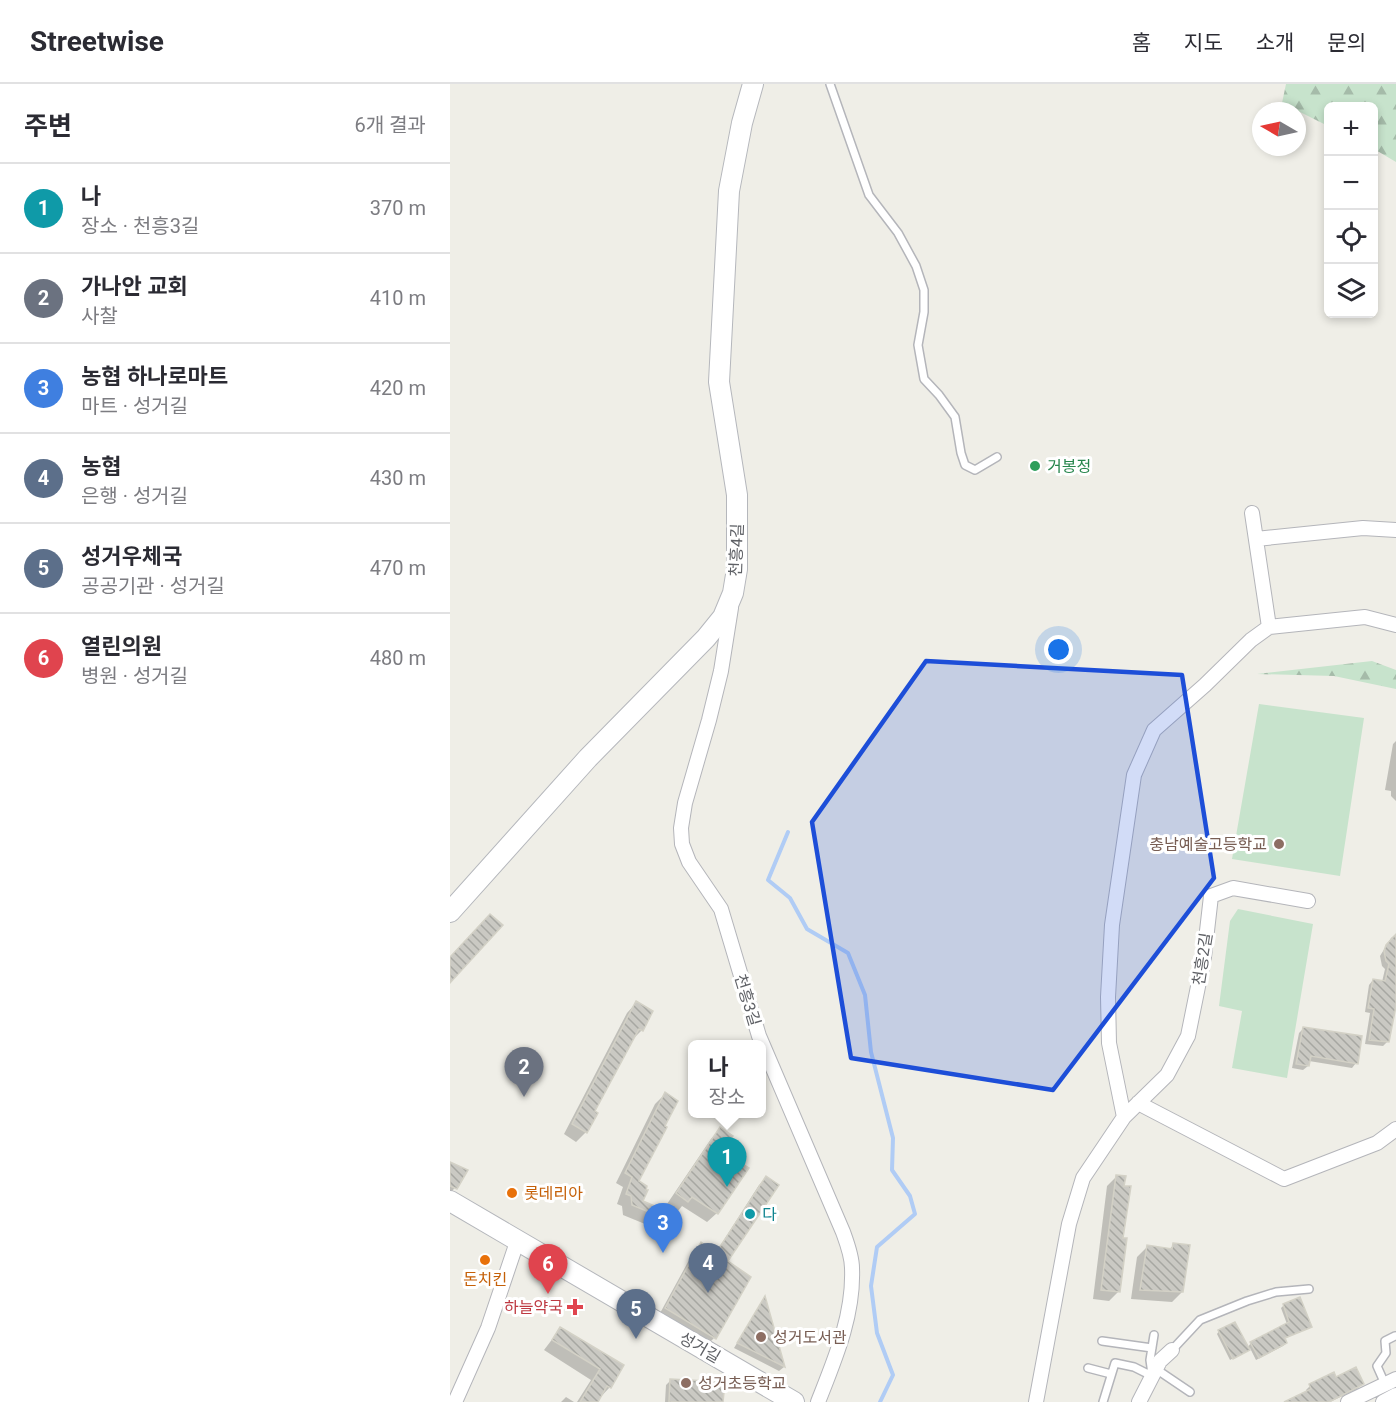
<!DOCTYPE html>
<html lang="ko">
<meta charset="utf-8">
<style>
:root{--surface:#fff;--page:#f2f2f3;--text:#2b2b33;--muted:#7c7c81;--line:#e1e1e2;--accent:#0f766e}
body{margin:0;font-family:Roboto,"Noto Sans KR",sans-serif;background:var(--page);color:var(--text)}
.controls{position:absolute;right:18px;top:18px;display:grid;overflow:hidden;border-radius:9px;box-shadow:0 3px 9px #0003}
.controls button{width:54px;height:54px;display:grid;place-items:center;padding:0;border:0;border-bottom:2px solid var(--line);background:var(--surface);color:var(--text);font:30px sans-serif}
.compass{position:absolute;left:802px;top:18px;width:54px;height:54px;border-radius:50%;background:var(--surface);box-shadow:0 3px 9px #0003;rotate:279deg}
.you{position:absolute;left:609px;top:566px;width:21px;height:21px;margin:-15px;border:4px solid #fff;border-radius:50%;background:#1a73e8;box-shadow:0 0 0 9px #1a73e833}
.badge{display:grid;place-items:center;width:39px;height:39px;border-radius:50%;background:var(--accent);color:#fff;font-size:20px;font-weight:700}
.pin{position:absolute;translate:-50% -50px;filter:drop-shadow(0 2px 3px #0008)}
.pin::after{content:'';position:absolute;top:32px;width:21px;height:18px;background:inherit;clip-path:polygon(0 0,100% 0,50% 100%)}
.popup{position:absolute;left:238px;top:956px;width:78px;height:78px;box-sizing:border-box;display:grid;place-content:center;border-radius:9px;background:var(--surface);filter:drop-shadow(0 2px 4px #0005);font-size:20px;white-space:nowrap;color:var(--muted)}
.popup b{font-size:22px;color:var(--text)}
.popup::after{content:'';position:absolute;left:50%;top:100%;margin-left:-12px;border:12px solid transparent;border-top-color:var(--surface)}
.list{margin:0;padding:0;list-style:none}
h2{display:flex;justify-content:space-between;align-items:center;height:78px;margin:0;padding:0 24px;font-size:26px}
h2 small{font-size:20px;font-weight:400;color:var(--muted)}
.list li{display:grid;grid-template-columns:39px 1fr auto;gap:18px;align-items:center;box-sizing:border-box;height:90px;padding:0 24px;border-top:2px solid var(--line)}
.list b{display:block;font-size:22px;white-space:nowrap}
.list p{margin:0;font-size:20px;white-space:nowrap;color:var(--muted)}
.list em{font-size:20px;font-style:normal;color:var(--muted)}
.icon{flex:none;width:33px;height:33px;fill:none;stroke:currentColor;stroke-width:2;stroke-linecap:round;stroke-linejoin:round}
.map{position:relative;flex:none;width:946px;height:1318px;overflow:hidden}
header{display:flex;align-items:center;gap:36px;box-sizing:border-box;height:84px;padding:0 30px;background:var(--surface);border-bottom:2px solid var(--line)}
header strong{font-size:28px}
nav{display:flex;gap:33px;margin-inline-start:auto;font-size:21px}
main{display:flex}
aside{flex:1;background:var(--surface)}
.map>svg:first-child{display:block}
</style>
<header>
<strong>Streetwise</strong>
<nav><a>홈</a><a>지도</a><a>소개</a><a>문의</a></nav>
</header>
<main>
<aside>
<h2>주변<small>6개 결과</small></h2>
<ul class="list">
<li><span class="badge" style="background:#0f9aa8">1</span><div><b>나</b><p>장소 · 천흥3길</p></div><em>370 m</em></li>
<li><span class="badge" style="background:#6b7280">2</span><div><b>가나안 교회</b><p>사찰</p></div><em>410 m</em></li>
<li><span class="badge" style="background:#3f7fe0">3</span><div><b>농협 하나로마트</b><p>마트 · 성거길</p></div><em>420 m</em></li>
<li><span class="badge" style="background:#5c6f8a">4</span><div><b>농협</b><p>은행 · 성거길</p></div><em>430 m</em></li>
<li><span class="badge" style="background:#5c6f8a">5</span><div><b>성거우체국</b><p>공공기관 · 성거길</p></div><em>470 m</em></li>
<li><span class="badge" style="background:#e0444e">6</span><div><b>열린의원</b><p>병원 · 성거길</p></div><em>480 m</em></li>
</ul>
</aside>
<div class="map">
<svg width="946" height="1318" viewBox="0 0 946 1318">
<defs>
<pattern id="forest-firs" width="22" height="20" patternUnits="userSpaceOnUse" patternTransform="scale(1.5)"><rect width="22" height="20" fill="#c7e3cc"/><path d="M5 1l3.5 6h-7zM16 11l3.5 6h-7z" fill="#a5bba9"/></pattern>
<pattern id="building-back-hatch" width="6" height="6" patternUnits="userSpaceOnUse" patternTransform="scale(1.5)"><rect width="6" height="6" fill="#cac9c3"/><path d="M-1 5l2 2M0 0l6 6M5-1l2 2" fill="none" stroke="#a7a7a2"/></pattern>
</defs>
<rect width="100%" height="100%" fill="#efeee7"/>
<!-- forest -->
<path fill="url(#forest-firs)" d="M836,0H946V78L924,65V22H878V42L832,19Z
M922,577L946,586V605L884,592L807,590Z"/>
<!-- green -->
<path fill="#c7e3cc" d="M809,620L914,634L890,792L782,775Z
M788,825L863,840L837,994L782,984L792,927L769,922L780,837Z"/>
<!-- shadow -->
<path fill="#0003" d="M946,657V717L941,712V707L935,706L943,660Z
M946,850V914L938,957L933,962L915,960L920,929L915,928L919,901L923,896L932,898L935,885L932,882L930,872L941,854Z
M186,919L192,946L182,956L143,1028L136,1048L126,1058L114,1050L177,929Z
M853,945L906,979L902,984L859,977L858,982L853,986L842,984L849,949Z
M215,1010L187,1098L191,1117L204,1130L195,1140L173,1131L172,1122L167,1120L173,1103L166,1099L205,1020Z
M270,1045L267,1129L257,1138L232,1122L228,1127L217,1120L261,1055Z
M0,1079L16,1087L1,1109H0Z
M667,1092L672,1155L669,1207L659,1217L643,1215L657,1102Z
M316,1094L276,1178L299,1194L264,1254L257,1261L209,1231L244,1167L251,1160L265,1170L309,1101Z
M724,1161L732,1208L722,1218L681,1215L687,1173L697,1163L718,1166Z
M314,1215L334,1283L329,1287L284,1264Z
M834,1221L860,1243L833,1255L836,1259L833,1262L806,1276L800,1264L780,1276L767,1250L769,1247L797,1264L801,1259L837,1240L831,1224Z
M110,1245L172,1282L160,1303L146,1318H127L141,1296L94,1266Z
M886,1295L912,1300L907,1305L880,1318H840L857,1309L856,1306L860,1302Z
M221,1296L272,1318H215L216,1301Z
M116,1313L124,1318H111Z"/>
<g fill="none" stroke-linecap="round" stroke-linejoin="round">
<!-- stream -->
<path stroke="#b0ccf5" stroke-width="4" d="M338,748L318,796L340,814L357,845L398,869L415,911L421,968L443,1054L442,1086L460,1112L465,1130L427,1163L421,1202L427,1249L443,1291L430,1318"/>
</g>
<!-- building -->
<path fill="url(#building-back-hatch)" stroke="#d3d1c6" stroke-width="1.5" d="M40,830L53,841L0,899V873Z
M946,850V922L939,958L919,956L924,925L918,924L923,895L935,897L939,880L936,877L934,867L936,861Z
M186,917L203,927L193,947L189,945L145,1027L148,1029L137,1049L122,1040Z
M853,943L912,952L908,980L861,972L859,982L846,980Z
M215,1008L228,1017L215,1042L217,1043L189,1097L197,1102L196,1106H198L193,1117L209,1124L206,1131L182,1121L181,1112L176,1110L182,1093L175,1089Z
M270,1043L283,1052L273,1068L299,1084L268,1130L242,1113L238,1118L226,1109Z
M0,1078L18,1086L7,1105L0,1102Z
M666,1091L676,1092L674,1102H681L673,1154H677L670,1208L651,1206Z
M316,1092L329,1101L278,1177L301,1193L266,1255L215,1224L251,1158L266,1169Z
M723,1159L740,1161L733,1208L690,1206L697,1161L722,1165Z
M315,1212L335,1283L287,1259Z
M850,1213L862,1243L835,1254L837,1259L809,1274L800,1258L839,1238L833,1220Z
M785,1238L800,1266L783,1275L768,1246Z
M110,1243L174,1281L161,1304L157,1302L148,1318H130L150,1285L102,1256Z
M906,1283L914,1300L879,1318H834L861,1305L859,1300L884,1288L886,1293Z
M220,1295L275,1298L273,1318H219Z"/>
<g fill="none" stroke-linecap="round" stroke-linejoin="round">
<defs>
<path id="lane" d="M380,0L419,111L448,149L466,182L474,206V228L468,261L474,295L489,311L505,333L511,369L515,381L525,386L547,373
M652,1257L702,1264
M722,1266L750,1236L797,1217L826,1208L859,1205
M638,1284L661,1290
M706,1285L740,1308
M702,1290L700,1276L704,1251
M935,1300L927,1282L936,1269L935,1257L945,1252
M653,1318L665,1279L684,1283L702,1292"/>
<path id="street" d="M802,429L819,543
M806,455L913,444L946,446
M281,524L271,587L259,636L235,719L231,744L232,760L239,778L271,825L309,952L393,1148C397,1159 402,1172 402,1184C404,1231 385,1275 368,1318
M688,1019L834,1095L927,1059L946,1045
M674,1033L659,959L658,913L662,841L684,691L704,646L755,601L801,556L819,543L915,533L946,541
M5,1318L38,1244L67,1158
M586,1318L619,1140L633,1094L674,1033L717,991L738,952L754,873L761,812L783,804L858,817
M689,1318L710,1277L722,1266
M898,1318L946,1295
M933,1318L946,1311"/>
<path id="secondary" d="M0,828L138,674L256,554L273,533L283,509L287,485V411L269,298L279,107L292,39L303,0
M0,1117L344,1318"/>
</defs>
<!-- lane casing -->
<use href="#lane" stroke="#b4b5ba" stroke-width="10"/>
<!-- street casing -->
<use href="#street" stroke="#b4b5ba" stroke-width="16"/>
<!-- secondary casing -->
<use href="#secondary" stroke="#b5b7bc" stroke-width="22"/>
<!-- lane -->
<use href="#lane" stroke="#fff" stroke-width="7"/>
<!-- street -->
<use href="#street" stroke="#fff" stroke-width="14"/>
<!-- secondary -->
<use href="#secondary" stroke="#fff" stroke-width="20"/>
</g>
<!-- marked area -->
<path fill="#1d4ed8" fill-opacity="0.2" stroke="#1d4ed8" stroke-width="4.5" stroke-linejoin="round" d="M476,577L732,591L764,794L603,1006L401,974L362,738Z"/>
<!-- markers -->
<circle fill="#2e9e5b" stroke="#fff" stroke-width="2" cx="585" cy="382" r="6"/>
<g fill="#8d6e63" stroke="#fff" stroke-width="2">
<circle cx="829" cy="760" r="6"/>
<circle cx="311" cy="1253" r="6"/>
<circle cx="236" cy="1299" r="6"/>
</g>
<g fill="#e8710a" stroke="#fff" stroke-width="2">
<circle cx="62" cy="1109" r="6"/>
<circle cx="35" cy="1176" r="6"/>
</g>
<circle fill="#0f9aa8" stroke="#fff" stroke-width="2" cx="300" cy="1130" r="6"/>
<path fill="#e0444e" stroke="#fff" stroke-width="2" d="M122 1214h6v6h6v6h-6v6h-6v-6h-6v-6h6z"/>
<g text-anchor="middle" stroke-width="6" stroke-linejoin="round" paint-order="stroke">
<!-- leisure labels -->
<g font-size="16" fill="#27864d" stroke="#fff" text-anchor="start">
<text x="597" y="388">거봉정</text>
</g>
<!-- street labels -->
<g font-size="16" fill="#5e6065" stroke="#fff">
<text transform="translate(286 466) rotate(-88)" y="6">천흥4길</text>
<text transform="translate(752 875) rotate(-81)" y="6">천흥2길</text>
<text transform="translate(298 916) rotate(73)" y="6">천흥3길</text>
<text transform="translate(250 1263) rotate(30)" y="6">성거길</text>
</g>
<!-- education labels -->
<g font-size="16" fill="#785e54" stroke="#fff" text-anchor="start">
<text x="817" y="766" text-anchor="end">충남예술고등학교</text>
<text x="323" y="1259">성거도서관</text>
<text x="248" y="1305">성거초등학교</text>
</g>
<!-- food labels -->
<g font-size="16" fill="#c56008" stroke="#fff" text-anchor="start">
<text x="74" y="1115">롯데리아</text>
<text x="35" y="1201" text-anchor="middle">돈치킨</text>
</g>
<!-- culture labels -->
<g font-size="16" fill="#0d838f" stroke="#fff" text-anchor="start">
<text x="312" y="1136">다</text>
</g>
<!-- health labels -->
<g font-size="16" fill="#be3a42" stroke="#fff" text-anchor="end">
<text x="113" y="1229">하늘약국</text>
</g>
</g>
</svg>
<div class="controls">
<button>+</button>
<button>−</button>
<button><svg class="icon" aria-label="locate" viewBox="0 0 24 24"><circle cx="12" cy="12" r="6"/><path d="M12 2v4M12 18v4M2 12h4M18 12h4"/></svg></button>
<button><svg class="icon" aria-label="layers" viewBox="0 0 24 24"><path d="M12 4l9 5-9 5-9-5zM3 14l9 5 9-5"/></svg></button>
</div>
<svg class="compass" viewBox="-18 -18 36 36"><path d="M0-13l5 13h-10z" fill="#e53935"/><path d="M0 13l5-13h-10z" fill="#7c7c81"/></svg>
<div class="you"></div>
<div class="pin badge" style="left:277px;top:1103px;background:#0f9aa8">1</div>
<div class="popup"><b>나</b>장소</div>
<div class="pin badge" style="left:74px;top:1013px;background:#6b7280">2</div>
<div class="pin badge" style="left:213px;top:1169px;background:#3f7fe0">3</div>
<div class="pin badge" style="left:258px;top:1209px;background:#5c6f8a">4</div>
<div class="pin badge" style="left:186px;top:1255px;background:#5c6f8a">5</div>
<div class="pin badge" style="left:98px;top:1210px;background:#e0444e">6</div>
</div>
</main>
